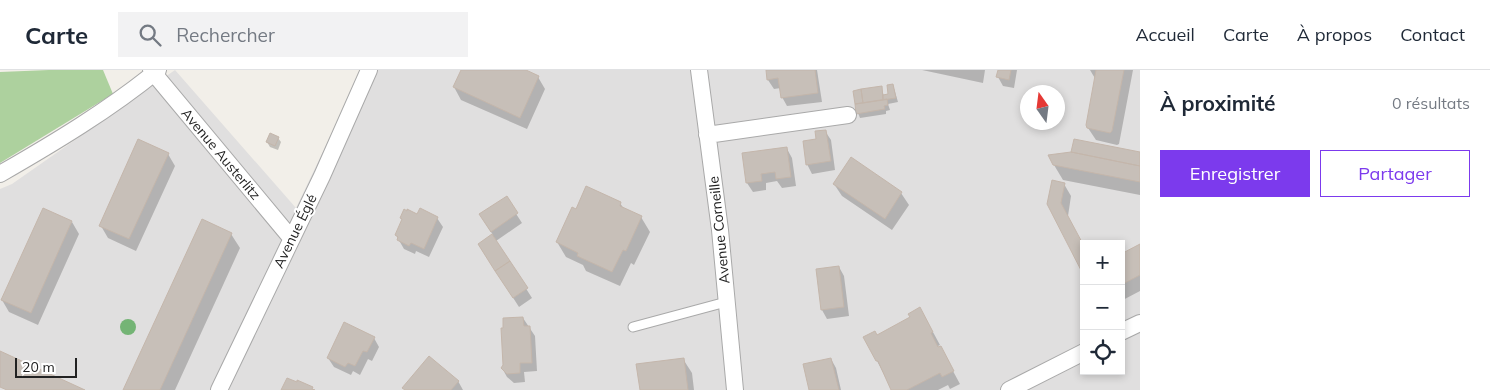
<!DOCTYPE html>
<html lang="fr">
<meta charset="utf-8">
<style>
:root{--surface:#fff;--page:#f2f2f3;--text:#1f2937;--muted:#747a83;--line:#e0e1e3;--accent:#7c3aed}
body{margin:0;font-family:Mulish,sans-serif;background:var(--page);color:var(--text)}
.controls{position:absolute;right:15px;bottom:15px;display:grid;overflow:hidden;border-radius:0px;box-shadow:0 2px 8px #0003}
.controls button{width:45px;height:45px;display:grid;place-items:center;padding:0;border:0;border-bottom:1px solid var(--line);background:var(--surface);color:var(--text);font:25px sans-serif}
.compass{position:absolute;left:1020px;top:15px;width:45px;height:45px;border-radius:50%;background:var(--surface);box-shadow:0 2px 8px #0003;rotate:346deg}
.scale{position:absolute;left:15px;bottom:12px;width:62px;box-sizing:border-box;padding-left:5px;border:2px solid #222;border-top:0;font-size:14px;line-height:18px;white-space:nowrap;color:#222;-webkit-text-stroke:4px #fff;paint-order:stroke}
.list{margin:0;padding:0;list-style:none}
h2{display:flex;justify-content:space-between;align-items:center;height:65px;margin:0;padding:0 20px;font-size:21px}
h2 small{font-size:16px;font-weight:400;color:var(--muted)}
.actions{display:flex;gap:10px;padding:15px 20px}
.actions a{flex:1;padding:11px 0;border:1px solid var(--accent);border-radius:0px;text-align:center;font-size:18px;color:var(--accent)}
.actions .main{background:var(--accent);color:#fff}
.icon{flex:none;width:28px;height:28px;fill:none;stroke:currentColor;stroke-width:2;stroke-linecap:round;stroke-linejoin:round}
.map{position:relative;flex:none;width:1140px;height:320px;overflow:hidden}
header{display:flex;align-items:center;gap:30px;box-sizing:border-box;height:70px;padding:0 25px;background:var(--surface);border-bottom:1px solid var(--line)}
header strong{font-size:24px}
nav{display:flex;gap:28px;margin-inline-start:auto;font-size:18px}
.search{width:350px;height:45px;background:var(--page);display:flex;align-items:center;gap:12px;box-sizing:border-box;padding:0 18px;border-radius:0px;color:var(--muted);font-size:19px}
main{display:flex}
aside{flex:1;background:var(--surface)}
.map>svg:first-child{display:block}
</style>
<header>
<strong>Carte</strong>
<div class="search"><svg class="icon" aria-label="search" viewBox="0 0 24 24"><circle cx="10" cy="10" r="6"/><path d="M15 15l6 6"/></svg>Rechercher</div>
<nav><a>Accueil</a><a>Carte</a><a>À propos</a><a>Contact</a></nav>
</header>
<main>
<div class="map">
<svg width="1140" height="320" viewBox="0 0 1140 320">
<rect width="100%" height="100%" fill="#f2efe9"/>
<!-- residential -->
<path fill="#e0dfdf" fill-rule="evenodd" d="M175,0L296,138L362,0H1140V320H0V119L12,114ZM1028,22H1058V52H1028ZM1084,174H1121V301H1084Z"/>
<!-- forest -->
<path fill="#add19e" d="M49,0H103L113,24L0,93V2Z"/>
<!-- shadow -->
<path fill="#0003" d="M462,0H523L538,7L545,19L527,59L461,30L454,17Z
M767,0H817L822,32L787,36L782,27L781,18L774,19L768,10Z
M922,0H985L983,13Z
M999,0H1017L1014,18L1003,16L998,7Z
M1090,0H1133L1119,74L1117,75L1096,70L1088,58L1096,10Z
M893,15L898,32L888,34L890,40L886,41V44L860,48L858,43L881,17L884,26L890,25Z
M825,61L831,70L835,100L812,104L807,94L817,70Z
M278,68L281,72L278,80L270,77L267,72Z
M787,79L792,88L796,116L782,118L777,111L766,113V120L753,122L747,113L744,84Z
M168,84L175,96L136,181L108,168L101,156Z
M1140,84V125L1063,110L1054,95Z
M851,89L901,123L909,135L892,160L842,126L834,114Z
M1064,114L1071,126L1068,146L1048,134Z
M506,128L522,153L496,171L532,228L519,237L479,175L493,165L486,154Z
M620,133L624,139L641,147L650,162L634,195L631,193L620,216L586,201L583,195L566,187L557,172Z
M418,145L437,148L443,157L429,187L416,181L415,184L404,179L396,165L403,151L401,148Z
M72,152L79,164L38,255L9,242L2,230Z
M231,164L240,178L175,320H125Z
M1140,176V221L1121,231V185Z
M839,197L844,206L849,246L827,249L822,240Z
M523,248L535,266L537,301L524,302L525,312L514,313L507,307L502,298L504,295V259Z
M927,251L940,275L938,276L939,279L947,290L960,314L950,319L948,315L938,320H892L877,291L876,266Z
M374,268L379,277L372,291L368,289L360,305L353,301L351,305L334,297L328,288Z
M683,289L692,303L694,320H641Z
M831,289L836,298L841,320H810Z
M458,311L463,320H405L404,318Z"/>
<!-- building -->
<path fill="#c7bfb8" stroke="#c4b6ab" d="M461,0H526L539,6L520,48L453,17Z
M766,0H815L818,23L781,28L778,8L767,10Z
M998,0H1011L1009,10L996,7Z
M1096,0H1124L1112,61L1110,63L1087,58L1086,55Z
M893,14L896,28L883,30V25L888,24L887,15Z
M882,16L883,30L863,33L861,19Z
M861,19L863,33L855,34L853,21Z
M887,29L888,35L884,36L885,39L856,44L855,34Z
M826,60L831,91L806,95L803,71L816,69L815,61Z
M270,63L279,67L275,76L266,72Z
M138,69L169,83L129,169L99,156Z
M1074,69L1140,82V96L1071,82Z
M787,77L791,107L776,109L775,102L761,104L762,111L746,113L742,83Z
M1071,82L1140,96V112L1053,95L1048,85Z
M851,87L902,122L885,149L833,114Z
M1052,110L1065,113L1061,133L1084,176V206L1047,134Z
M586,116L621,132L620,136L642,146L626,181L623,180L612,202L577,186L578,183L556,172L572,137L576,139Z
M507,126L518,143L491,162L479,144Z
M43,138L72,151L31,243L1,230Z
M420,138L438,147L424,179L411,173L409,176L397,170L398,167L395,165L402,149L400,148L404,139L407,141V139L417,144Z
M202,149L232,163L160,320H123Z
M492,164L510,191L495,201L478,174Z
M1140,174V205L1121,215V184Z
M510,191L528,218L513,228L495,201Z
M839,196L844,237L821,240L816,199Z
M920,237L933,262L931,263L938,277L941,276L954,301L942,307L940,303L907,320H891L878,291H876L863,267L875,261L877,265L910,247L908,244Z
M523,247L524,256H530L532,293H520V303L507,304L501,298L503,295L501,258H503V248Z
M344,252L375,267L367,282L363,281L355,296L348,293L345,297L327,288Z
M0,281L85,320H7L0,317Z
M429,286L459,311L451,320H405L402,318Z
M684,288L688,320H640L636,294Z
M831,288L839,320H809L803,294Z
M287,308L297,312V310L313,317L312,319L315,320H281Z"/>
<g fill="none" stroke-linecap="round" stroke-linejoin="round">
<defs>
<path id="lane" d="M633,257L726,232"/>
<path id="street" d="M151,0L291,168
M699,0L720,160L735,320
M707,65L848,45
M0,104C54,73 109,40 158,0
M1121,262L1140,253
M219,320L322,106L369,0
M1009,320L1084,282"/>
</defs>
<!-- lane casing -->
<use href="#lane" stroke="#a9a9a9" stroke-width="11"/>
<!-- street casing -->
<use href="#street" stroke="#a9a9a9" stroke-width="18"/>
<!-- lane -->
<use href="#lane" stroke="#fff" stroke-width="9"/>
<!-- street -->
<use href="#street" stroke="#fff" stroke-width="16"/>
</g>
<!-- trees -->
<circle fill="#74b475" cx="128" cy="257" r="8"/>
<g text-anchor="middle" stroke-width="4" stroke-linejoin="round" paint-order="stroke">
<!-- street labels -->
<g font-size="14" fill="#222" stroke="#fff">
<text transform="translate(221 84) rotate(50)" y="5">Avenue Austerlitz</text>
<text transform="translate(719 160) rotate(-96)" y="5">Avenue Corneille</text>
<text transform="translate(295 161) rotate(-64)" y="5">Avenue Églé</text>
</g>
</g>
</svg>
<div class="controls">
<button>+</button>
<button>−</button>
<button><svg class="icon" aria-label="locate" viewBox="0 0 24 24"><circle cx="12" cy="12" r="6"/><path d="M12 2v4M12 18v4M2 12h4M18 12h4"/></svg></button>
</div>
<svg class="compass" viewBox="-18 -18 36 36"><path d="M0-13l5 13h-10z" fill="#e53935"/><path d="M0 13l5-13h-10z" fill="#747a83"/></svg>
<div class="scale">20 m</div>
</div>
<aside>
<h2>À proximité<small>0 résultats</small></h2>
<ul class="list">
</ul>
<div class="actions"><a class="main">Enregistrer</a><a>Partager</a></div>
</aside>
</main>
